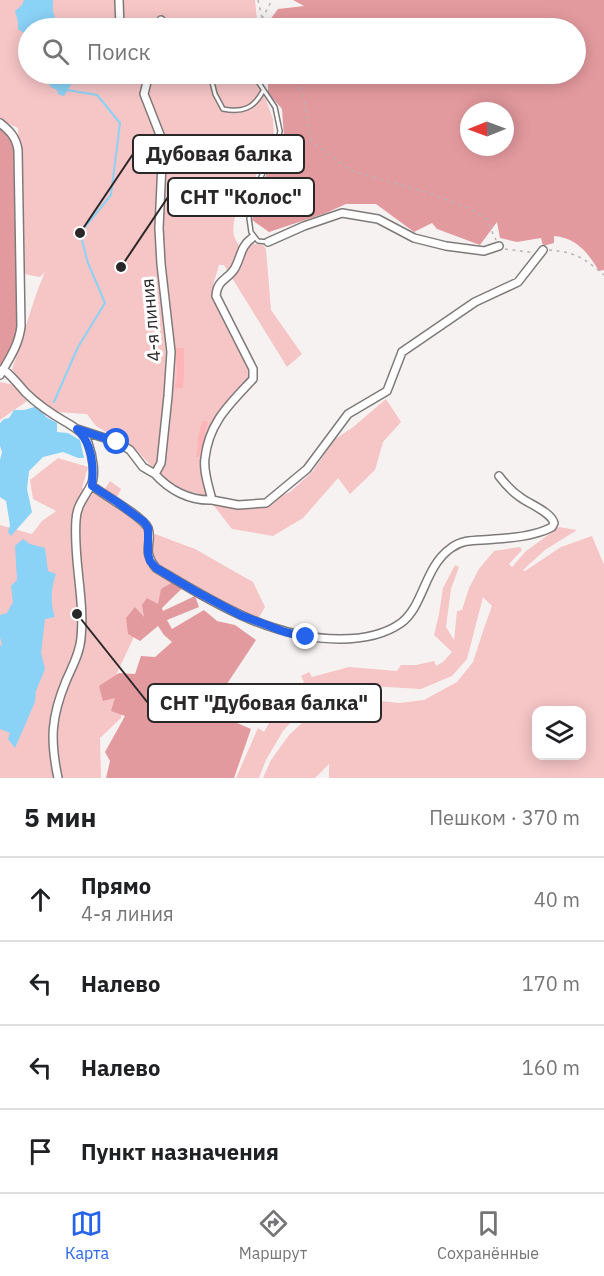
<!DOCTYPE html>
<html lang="ru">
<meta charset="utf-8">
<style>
:root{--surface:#fff;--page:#f2f2f2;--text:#202124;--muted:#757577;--line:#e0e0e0;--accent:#2563eb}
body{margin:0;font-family:"IBM Plex Sans",sans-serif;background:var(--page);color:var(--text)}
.controls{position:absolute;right:18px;bottom:18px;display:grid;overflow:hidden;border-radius:12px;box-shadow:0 3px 15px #0003}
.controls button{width:54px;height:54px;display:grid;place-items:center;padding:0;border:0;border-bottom:2px solid var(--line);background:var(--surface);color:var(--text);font:30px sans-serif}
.compass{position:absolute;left:460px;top:102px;width:54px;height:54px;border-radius:50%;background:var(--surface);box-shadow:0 3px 15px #0003;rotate:269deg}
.stop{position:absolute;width:18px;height:18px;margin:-14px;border:4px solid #2563eb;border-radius:50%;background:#fff}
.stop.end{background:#2563eb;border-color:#fff;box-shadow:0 2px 6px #0008}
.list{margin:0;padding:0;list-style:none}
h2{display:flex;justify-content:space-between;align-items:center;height:78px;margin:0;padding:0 24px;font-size:26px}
h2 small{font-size:20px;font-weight:400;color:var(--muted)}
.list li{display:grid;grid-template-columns:39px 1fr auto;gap:18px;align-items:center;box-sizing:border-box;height:84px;padding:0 24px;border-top:2px solid var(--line)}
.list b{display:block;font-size:22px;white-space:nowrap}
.list p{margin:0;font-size:20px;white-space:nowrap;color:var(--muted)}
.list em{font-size:20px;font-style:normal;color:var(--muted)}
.icon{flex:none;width:33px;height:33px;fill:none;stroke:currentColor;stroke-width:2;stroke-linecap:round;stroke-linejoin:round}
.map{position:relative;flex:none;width:604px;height:778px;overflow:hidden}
.search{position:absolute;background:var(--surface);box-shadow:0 3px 15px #0003;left:18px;right:18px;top:18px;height:66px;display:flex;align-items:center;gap:15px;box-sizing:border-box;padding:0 21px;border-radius:33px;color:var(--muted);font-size:22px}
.sheet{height:414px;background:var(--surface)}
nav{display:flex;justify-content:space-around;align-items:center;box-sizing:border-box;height:84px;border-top:2px solid var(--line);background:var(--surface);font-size:16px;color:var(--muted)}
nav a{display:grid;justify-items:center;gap:3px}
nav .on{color:var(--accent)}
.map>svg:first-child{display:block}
</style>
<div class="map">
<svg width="604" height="778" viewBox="0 0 604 778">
<rect width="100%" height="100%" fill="#f7f2f2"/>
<!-- green -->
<path fill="#f6c5c6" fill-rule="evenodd" d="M0,0H255L257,21L255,28H28V74H250L266,100L273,119L274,138L258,170L243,213L236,210C233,229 230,236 243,250L248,243L263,245L266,249L271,310L302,354L287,367L224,265H219L213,285L222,311L251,369V379L225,406L211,425L202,465L207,489L227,506L265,503L290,492L313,471L335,439L352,428L386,399L401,422L383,442L375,470L350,494L338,478L303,518L273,536L232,529L207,497L173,486L161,476L135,449L96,426L87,414L56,412L40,404L12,369C24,337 31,303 45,272L40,277L24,274L18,128L3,121L0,118Z
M0,382L14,385L27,401L0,420Z
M58,458L88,467L82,488L101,495L110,481L121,489L114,503L147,531L195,549L253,582L265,607L258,619L232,608L188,584L139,626L111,686L122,704L121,718L100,738L101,778H0V525L32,534L42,521L56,511L33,499L30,480Z
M559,527L577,530L545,550L523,570L525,571L561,547L592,536L604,565V778H329V764L315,778H263L271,760L289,735L314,712L337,702L371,700L399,703L424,700L457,682L473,662L483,631L492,606L483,597L467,659L452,676L421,689L369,686L332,690L307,704L283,731L266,760L259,778H236L258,728L264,732L272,718L269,714L283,693L288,696L304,682L301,676L309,672L312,677L349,667L397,671L401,665H416L434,661L436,666L443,662L452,652L434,635L439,614L443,588L455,565L459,567L451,589L446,627L454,640L457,611L462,610L469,588L479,569L494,551L520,547L522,550L509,564L512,567L526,551ZM582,710V756H536V710Z"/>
<!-- forest -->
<path fill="#e39a9e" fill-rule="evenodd" d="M293,0H604V270L599,271C588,253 577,238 554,236V243L543,246L541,238L517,242L500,238L497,222L480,245L437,229L432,223L414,232L376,204H346L326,213L269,232L252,220L266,175L261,165L277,160L284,138L282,109L268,93V74H576V28H273L269,21L278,9L304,6ZM469,111H505V147H469Z
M0,128L5,130L17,144L19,336L0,368Z
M176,580L183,587L162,608L163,611L195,596L199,607L167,620L172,629L204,610L217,621L235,625L256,640L219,696L241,698L228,719L251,729L234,778H106L110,761L105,752L125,716L111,711L115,698L103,701L99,686L119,673L135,674L141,656L155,657L172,642L164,635L158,626L140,641L128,634L126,618L135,607L144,617L142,605L147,598L158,604L161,589Z"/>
<!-- water -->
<path fill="#8bd2f7" d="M24,0H53V11L58,28H28V36L18,29V22L15,11L22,5Z
M42,74H62L72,83L64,96L58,94L57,90L51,87Z
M38,406L46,417L57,423V432L68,433L80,440L84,458H78L63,452L43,457L29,471L27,489L32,512L11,536L8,532L10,525L6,501L0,497V460L2,452L0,446V423L4,419L9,418L14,410H24Z
M23,539L30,544L45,548L48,571L56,574C51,587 50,604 55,617L45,619L41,653L45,669L36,691L35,702L15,748L8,739L10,733L0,729V646L2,645L0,637V615L7,613L13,602L11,586L17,580L15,546Z"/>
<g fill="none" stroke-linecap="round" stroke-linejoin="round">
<!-- stream -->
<path stroke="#8bd2f7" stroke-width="2" d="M54,402L78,347L105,303L88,263L80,233L111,195L120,123L97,95L67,90"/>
</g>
<!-- building -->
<path fill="#ffb4b7" d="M176,348H184V371L183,388H175L176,379H177Z
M202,421L208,422L199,457H196L198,443L197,442Z"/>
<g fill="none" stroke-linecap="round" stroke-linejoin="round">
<defs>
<path id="service" d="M263,28L264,26
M210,74L215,94L223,109C243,113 254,108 263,91
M253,74L275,107L280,131L277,144L260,179L249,218L251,232L258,241L268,242"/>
<path id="minor" d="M119,0L120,28
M158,28L161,20
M0,123C10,131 16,137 18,150L21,326C19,345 9,359 0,375
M268,242L304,226L342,213L378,219L414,238L446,246L484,251L499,246
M3,369C12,376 18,384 25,392C38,405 53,415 69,424C77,429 85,434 88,443C92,454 97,476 90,487C83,500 77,505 76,520C73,559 85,599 81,638C80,653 72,667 66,681C51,717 50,740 58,778
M77,429L117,442L130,450L143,467L155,474L161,463L168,396L171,352L161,264L159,228L162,163L164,145L144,94L149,74
M155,474C169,490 190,501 212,500C209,487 203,472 205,458C209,422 230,404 253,379V369L216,296C217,279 228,280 235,268C242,255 240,247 252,238
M92,486C103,494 143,517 148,528C153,543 141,550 156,568C213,602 271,639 340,639C361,639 384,635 401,623C424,606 424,567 451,548C464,538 479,541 495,539C513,538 536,536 552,527L554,523C551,512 529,504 520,497C511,491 505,484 499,476
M212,500L238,505L266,503L307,469L348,414L387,391L402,352L475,302L518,282L543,250"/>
</defs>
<!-- service casing -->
<use href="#service" stroke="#7f7a7a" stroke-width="6"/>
<!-- minor casing -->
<use href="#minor" stroke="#7f7a7a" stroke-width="10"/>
<!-- path -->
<path stroke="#b8b4b4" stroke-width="1.5" stroke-dasharray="3 4.5" stroke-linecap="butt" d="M258,0L263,22
M262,19L272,0
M293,74L304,99L311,141L351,171L426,192L469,208L486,219L496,240
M505,249L528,252H533
M549,250C576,252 584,258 604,275"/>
<!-- service -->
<use href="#service" stroke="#fff" stroke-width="3"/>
<!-- minor -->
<use href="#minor" stroke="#fff" stroke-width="7"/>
</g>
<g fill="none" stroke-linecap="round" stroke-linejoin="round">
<!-- route -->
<path stroke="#2563eb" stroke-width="8" d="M117,442L77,429C93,444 94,466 92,486L117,502L144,522L148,528V554L150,561L156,568L195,591L240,615L285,632L306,637"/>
</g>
<g text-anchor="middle" stroke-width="6" stroke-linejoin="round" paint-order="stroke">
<!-- street labels -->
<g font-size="18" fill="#292727" stroke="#fff">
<text transform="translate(151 320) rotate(-95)" y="6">4-я линия</text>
</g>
</g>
<!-- callouts -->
<path fill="none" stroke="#292727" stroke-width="2" d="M80 233L133 154M121 267L168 197M77 614L148 703"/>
<g fill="#292727" stroke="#fff" stroke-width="2">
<circle cx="80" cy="233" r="6"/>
<circle cx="121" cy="267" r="6"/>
<circle cx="77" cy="614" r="6"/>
</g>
<g fill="#fff" stroke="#292727" stroke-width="2">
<rect x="133" y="135" width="171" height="38" rx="6"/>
<rect x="168" y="178" width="146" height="38" rx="6"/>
<rect x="148" y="684" width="233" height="38" rx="6"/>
</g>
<g font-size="20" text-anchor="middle" font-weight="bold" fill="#292727">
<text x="219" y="161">Дубовая балка</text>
<text x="241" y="204">СНТ "Колос"</text>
<text x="264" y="710">СНТ "Дубовая балка"</text>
</g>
</svg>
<div class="controls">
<button><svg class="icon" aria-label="layers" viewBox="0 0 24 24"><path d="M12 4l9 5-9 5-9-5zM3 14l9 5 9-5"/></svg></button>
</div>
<svg class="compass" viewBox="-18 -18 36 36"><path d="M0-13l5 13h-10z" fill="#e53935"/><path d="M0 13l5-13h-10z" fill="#757577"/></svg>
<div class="stop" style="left:117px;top:442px"></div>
<div class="stop end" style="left:306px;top:637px"></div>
<div class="search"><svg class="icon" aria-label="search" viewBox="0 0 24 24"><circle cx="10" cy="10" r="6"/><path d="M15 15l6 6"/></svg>Поиск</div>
</div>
<section class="sheet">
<h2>5 мин<small>Пешком · 370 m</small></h2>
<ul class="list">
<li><svg class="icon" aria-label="ahead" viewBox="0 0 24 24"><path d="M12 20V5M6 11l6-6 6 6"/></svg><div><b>Прямо</b><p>4-я линия</p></div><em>40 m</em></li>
<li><svg class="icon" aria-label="left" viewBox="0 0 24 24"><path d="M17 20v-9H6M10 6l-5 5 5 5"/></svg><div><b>Налево</b></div><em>170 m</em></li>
<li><svg class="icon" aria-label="left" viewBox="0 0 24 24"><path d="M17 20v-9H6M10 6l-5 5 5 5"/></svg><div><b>Налево</b></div><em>160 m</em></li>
<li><svg class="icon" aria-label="arrive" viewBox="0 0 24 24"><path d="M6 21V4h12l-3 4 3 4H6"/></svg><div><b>Пункт назначения</b></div></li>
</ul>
</section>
<nav>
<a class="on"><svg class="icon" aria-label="map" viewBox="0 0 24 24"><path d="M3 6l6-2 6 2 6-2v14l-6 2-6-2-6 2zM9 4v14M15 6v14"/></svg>Карта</a>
<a><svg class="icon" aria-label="directions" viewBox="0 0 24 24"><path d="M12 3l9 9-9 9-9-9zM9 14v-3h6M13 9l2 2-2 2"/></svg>Маршрут</a>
<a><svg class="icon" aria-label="saved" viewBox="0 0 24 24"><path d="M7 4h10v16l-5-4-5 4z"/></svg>Сохранённые</a>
</nav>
